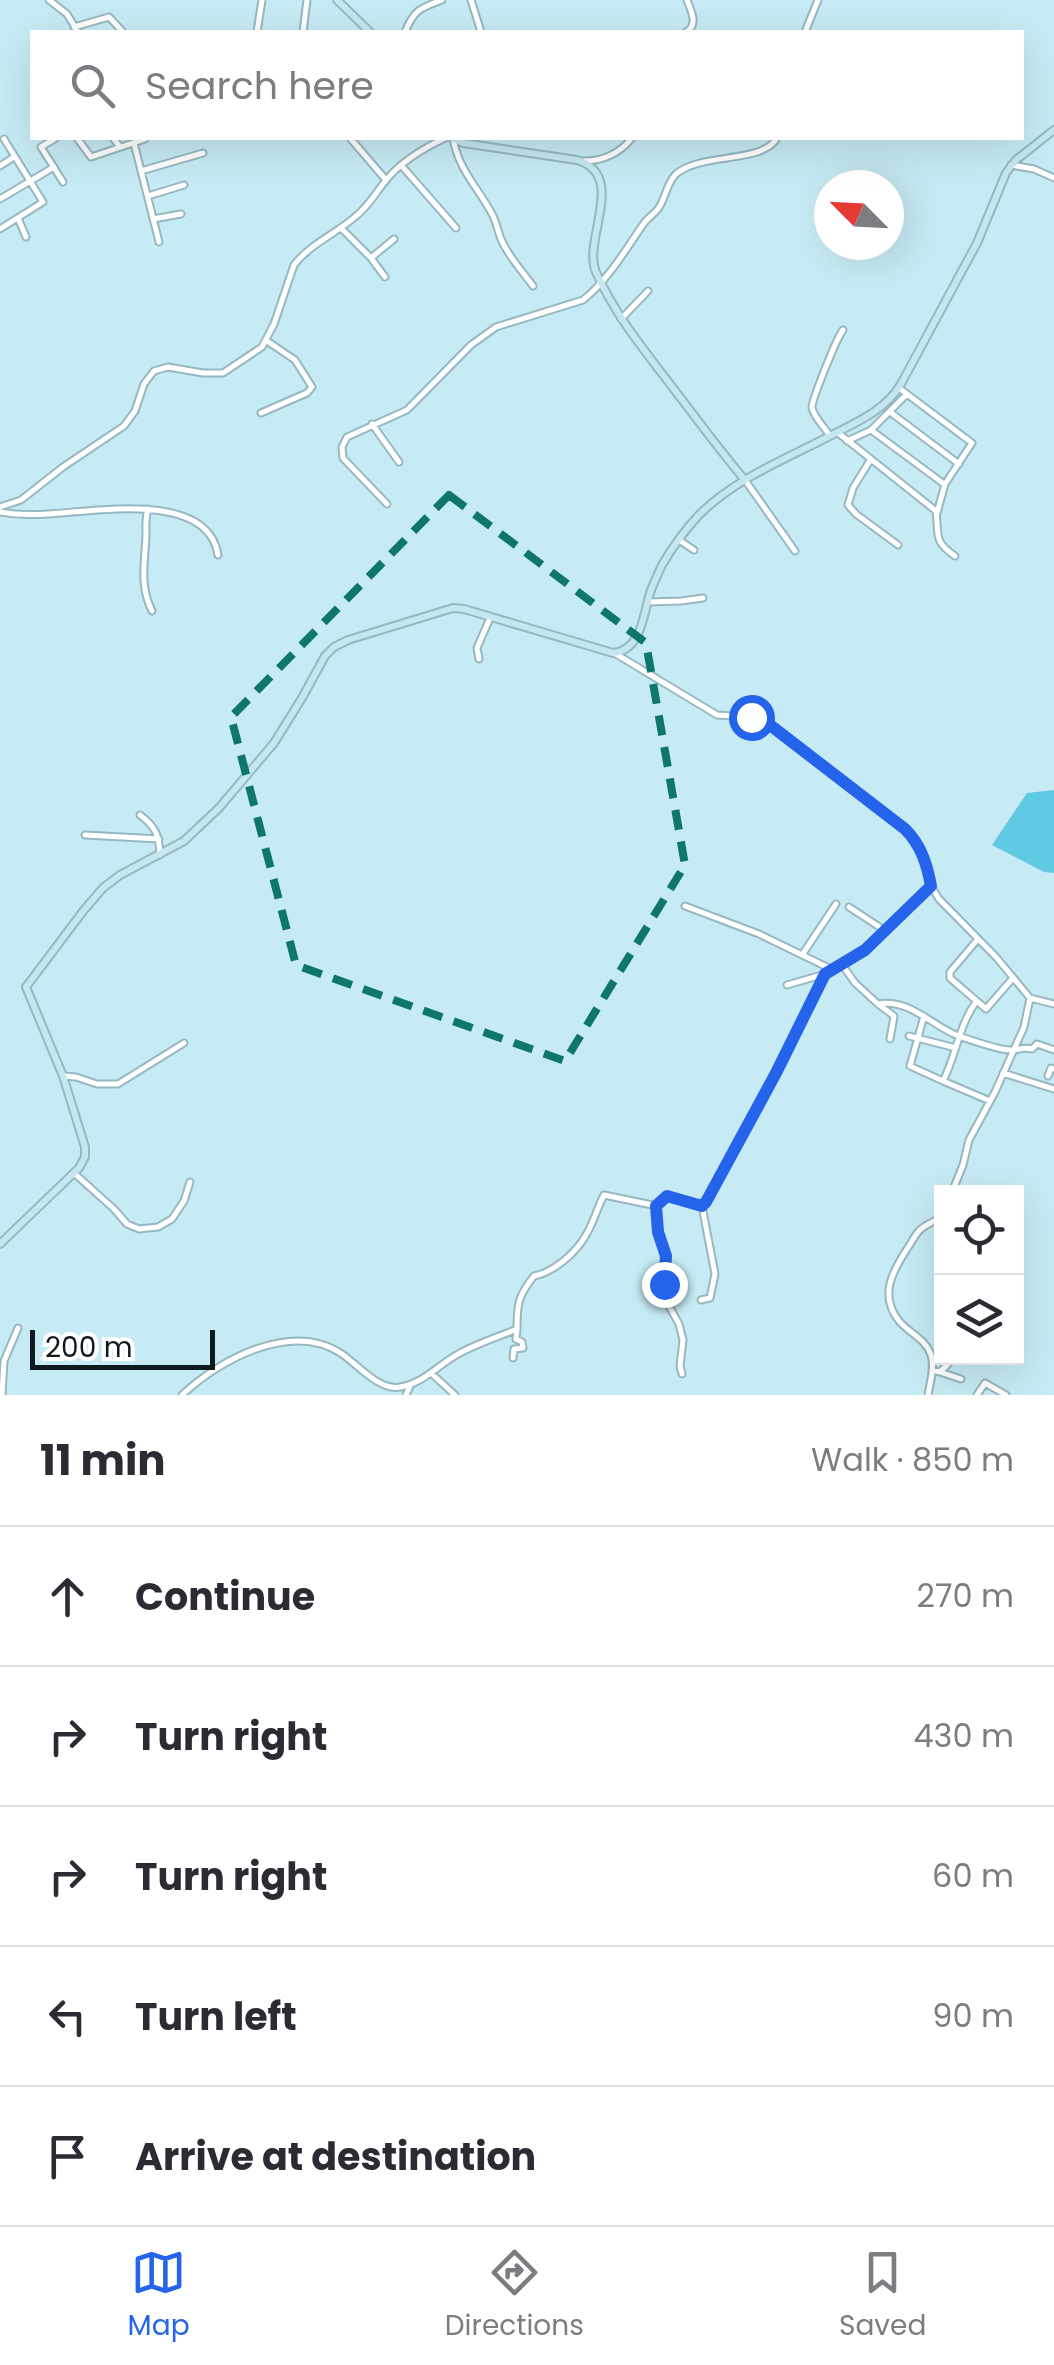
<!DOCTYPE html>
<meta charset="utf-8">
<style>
:root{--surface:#fff;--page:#f2f2f3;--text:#2b2b33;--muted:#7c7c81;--line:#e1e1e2;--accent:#2563eb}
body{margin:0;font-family:Poppins,sans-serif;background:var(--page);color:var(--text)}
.controls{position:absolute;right:30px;bottom:30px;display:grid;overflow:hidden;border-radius:0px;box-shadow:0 10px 40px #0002}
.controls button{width:90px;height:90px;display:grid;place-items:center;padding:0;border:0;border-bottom:2px solid var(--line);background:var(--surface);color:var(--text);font:50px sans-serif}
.compass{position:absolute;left:814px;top:170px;width:90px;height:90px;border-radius:50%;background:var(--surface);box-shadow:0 10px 40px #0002;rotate:294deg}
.scale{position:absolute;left:30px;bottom:25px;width:185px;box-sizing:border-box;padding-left:10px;border:5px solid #0e1b1e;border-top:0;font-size:28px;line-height:35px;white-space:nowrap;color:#0e1b1e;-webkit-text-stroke:8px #fff;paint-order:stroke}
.stop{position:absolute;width:30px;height:30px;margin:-22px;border:8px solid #2563eb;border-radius:50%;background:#fff}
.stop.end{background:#2563eb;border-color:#fff;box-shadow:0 2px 10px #0008}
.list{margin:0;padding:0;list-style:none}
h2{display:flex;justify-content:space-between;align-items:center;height:130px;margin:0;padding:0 40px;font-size:42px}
h2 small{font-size:32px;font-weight:400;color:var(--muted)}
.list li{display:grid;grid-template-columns:65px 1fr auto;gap:30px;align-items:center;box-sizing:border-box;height:140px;padding:0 40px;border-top:2px solid var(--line)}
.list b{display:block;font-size:38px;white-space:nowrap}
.list em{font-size:32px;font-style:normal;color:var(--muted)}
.icon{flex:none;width:55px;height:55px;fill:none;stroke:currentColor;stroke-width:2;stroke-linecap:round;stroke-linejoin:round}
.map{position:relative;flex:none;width:1054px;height:1395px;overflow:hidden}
.search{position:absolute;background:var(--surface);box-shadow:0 10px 40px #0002;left:30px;right:30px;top:30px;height:110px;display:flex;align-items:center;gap:25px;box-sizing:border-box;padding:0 35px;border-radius:0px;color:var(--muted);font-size:38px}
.sheet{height:830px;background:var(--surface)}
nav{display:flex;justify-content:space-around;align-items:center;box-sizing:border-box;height:140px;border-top:2px solid var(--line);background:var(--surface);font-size:28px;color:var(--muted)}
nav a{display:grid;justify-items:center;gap:5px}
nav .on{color:var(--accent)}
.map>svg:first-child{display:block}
</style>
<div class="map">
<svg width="1054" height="1395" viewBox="0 0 1054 1395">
<rect width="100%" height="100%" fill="#c7ebf4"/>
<!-- water -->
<path fill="#60cae2" d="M1054,790V873L1044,872L992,845L1027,793Z"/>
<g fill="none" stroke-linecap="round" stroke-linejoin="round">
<defs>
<path id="street" d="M49,0L67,14L78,32
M471,0L481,32
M74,27L109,17L123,32
M257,32L262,0
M303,32L307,0
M405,32C414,10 420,8 442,0
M686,32C699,25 691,11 687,0
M805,32L818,0
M56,138L41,147L63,182
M77,138L91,157L145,139
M113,138L120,147
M350,138L386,180
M453,138C459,172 479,188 493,216C497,224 498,232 501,239C508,256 522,271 533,286
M134,143L159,242
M584,161C604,161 619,154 632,138
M401,165L456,228
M1011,165L1034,169L1054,178
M0,166L14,157
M141,171L203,153
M148,196L184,185
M0,199L54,167
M18,218L26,237
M153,219L181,214
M341,228L371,258L385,277
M0,229L43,202L4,139
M371,258L394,239
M621,319L648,291
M899,388L972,443L945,484L937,513
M907,394L871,430L944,484
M890,412L959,464
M261,413L307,393L312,387L295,360L267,341
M372,424L399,462
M837,432L936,511C939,535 933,541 955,556
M830,436C825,428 814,417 812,408C811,402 837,337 843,330
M847,441L871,430
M871,459L853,488L848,505L856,514L898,545
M745,480L795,551
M387,504L343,458L342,447L347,437L407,410L471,345L496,327L583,300C607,281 625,251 642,226C646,219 653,215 658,209C666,198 666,184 676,174C702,152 762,164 777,138
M0,507L21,500L63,467L124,426L135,411L144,384L154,371L168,367L203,373H223L262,347L274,324L294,265C311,243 336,234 356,216C369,206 376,192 387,179C402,161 424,148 445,138
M148,509C145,519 146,525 146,535C145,562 139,585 152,611
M0,512C16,515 32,515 48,514C93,512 208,490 218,555
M679,540L694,550
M648,602L681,601L703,598
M616,654L717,715L751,717L770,725L905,829L915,839L923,856L931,886L939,899L996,957L1030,998L1054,1004
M479,659L477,648L490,618
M140,815C156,827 159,835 160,855
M85,835L159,839
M685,906L759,934L831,969
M849,907L884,930
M978,939L950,972V978L986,1009L1013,978
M802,955L836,904
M841,963L855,983L878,1004C908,998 930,1024 956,1035C968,1039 998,1050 1010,1050C1018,1051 1022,1046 1032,1049L1037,1044L1054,1050
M787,985L825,974
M878,1004L894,1016L890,1039
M924,1016L910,1066L943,1081C956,1056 959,1025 976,1002
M909,1036L956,1048
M1003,1073L1054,1089
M63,1076L76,1077L97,1084H118L184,1043
M1048,1076L1051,1068L1054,1069
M943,1081L990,1101
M74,1173L114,1209L127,1224L139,1229L158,1227L172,1219L184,1201L190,1182
M952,1192L963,1165L969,1140L995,1092L1024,1027L1030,998
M701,1300L710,1298L715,1274L702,1206
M513,1358L514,1349L523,1348L522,1342L516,1339L517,1329
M932,1370L940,1372L954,1358
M940,1372L961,1379
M431,1373L455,1395
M682,1374L680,1366L683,1340L679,1324L664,1297L667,1256L658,1232L657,1206L667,1197L702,1206L706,1202L776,1073L825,974L865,950L931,886
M2,1395L4,1361L18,1328
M182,1395C219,1360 292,1320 342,1354C358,1365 379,1391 400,1387C423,1384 440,1363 460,1353C478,1343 498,1337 517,1329C517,1304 518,1296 534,1276C554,1272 576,1253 586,1235C594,1222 597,1208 604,1195L657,1206
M406,1395L411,1384
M928,1395C930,1383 935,1367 931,1355C926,1339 909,1333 899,1321C879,1296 892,1272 907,1249C912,1242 915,1234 921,1229C927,1224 935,1221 942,1217
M977,1395L985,1383L1006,1395"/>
<path id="secondary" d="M337,0L370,32
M453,138L463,143L577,160C628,175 582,240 596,272C615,315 645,351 673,388C697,419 720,451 745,480
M0,1244L79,1168L85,1157V1147L63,1076L26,987L84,910L103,888L120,875L184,841L219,808L274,743L302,698L325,656L334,647L348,640L453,608L464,609L613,653C642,650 643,615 650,593C653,584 658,574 662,565C672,548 685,530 698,516C733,480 785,459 828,437C855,423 885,411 901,384L977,243L1006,173L1016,160L1054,130"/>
</defs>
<!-- street casing -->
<use href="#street" stroke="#96b8c0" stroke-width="9"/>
<!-- secondary casing -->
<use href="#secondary" stroke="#96b8c0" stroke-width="10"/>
<!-- street -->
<use href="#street" stroke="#fff" stroke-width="5"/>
<!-- secondary -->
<use href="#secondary" stroke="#c5e8f0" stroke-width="6"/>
</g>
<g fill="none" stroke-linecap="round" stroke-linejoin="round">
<!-- route -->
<path stroke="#2563eb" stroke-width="12" d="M664,1284L666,1256L658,1232L656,1206L667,1196L702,1206L706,1202L776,1073L825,974L865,950L931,886C927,864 921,845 905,829L770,725L751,717"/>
</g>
<!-- marked area -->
<path fill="none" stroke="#0f766e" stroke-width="8" stroke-dasharray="20 12" stroke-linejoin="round" d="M449,495L646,643L685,865L565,1061L296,965L231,717Z"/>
</svg>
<div class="controls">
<button><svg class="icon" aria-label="locate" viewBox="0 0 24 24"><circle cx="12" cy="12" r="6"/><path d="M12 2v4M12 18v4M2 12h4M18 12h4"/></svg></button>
<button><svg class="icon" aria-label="layers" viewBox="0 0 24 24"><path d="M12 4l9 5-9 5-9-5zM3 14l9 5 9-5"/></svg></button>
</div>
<svg class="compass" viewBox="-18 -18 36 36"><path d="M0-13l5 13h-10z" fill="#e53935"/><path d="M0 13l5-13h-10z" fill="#7c7c81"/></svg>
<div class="scale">200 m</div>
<div class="stop" style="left:751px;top:717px"></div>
<div class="stop end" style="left:664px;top:1284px"></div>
<div class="search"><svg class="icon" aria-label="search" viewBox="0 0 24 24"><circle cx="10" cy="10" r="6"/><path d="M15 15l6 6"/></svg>Search here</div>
</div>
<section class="sheet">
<h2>11 min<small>Walk · 850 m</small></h2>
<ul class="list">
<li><svg class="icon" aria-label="ahead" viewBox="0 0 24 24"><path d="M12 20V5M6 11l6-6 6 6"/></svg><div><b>Continue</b></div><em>270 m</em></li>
<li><svg class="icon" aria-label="right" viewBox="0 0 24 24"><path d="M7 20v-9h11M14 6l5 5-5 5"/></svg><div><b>Turn right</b></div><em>430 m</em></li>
<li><svg class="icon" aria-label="right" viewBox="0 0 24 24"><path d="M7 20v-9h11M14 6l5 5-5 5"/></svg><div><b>Turn right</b></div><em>60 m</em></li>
<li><svg class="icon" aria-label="left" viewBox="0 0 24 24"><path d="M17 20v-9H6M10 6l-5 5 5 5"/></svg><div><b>Turn left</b></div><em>90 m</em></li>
<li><svg class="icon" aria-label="arrive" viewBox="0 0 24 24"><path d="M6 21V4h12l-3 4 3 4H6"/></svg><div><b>Arrive at destination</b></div></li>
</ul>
</section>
<nav>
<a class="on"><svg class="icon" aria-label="map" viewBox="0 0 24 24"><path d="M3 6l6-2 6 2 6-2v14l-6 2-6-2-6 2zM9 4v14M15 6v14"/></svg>Map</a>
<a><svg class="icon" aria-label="directions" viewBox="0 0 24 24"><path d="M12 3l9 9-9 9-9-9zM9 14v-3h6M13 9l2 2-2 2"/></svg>Directions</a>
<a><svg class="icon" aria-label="saved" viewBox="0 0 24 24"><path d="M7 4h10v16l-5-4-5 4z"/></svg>Saved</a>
</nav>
